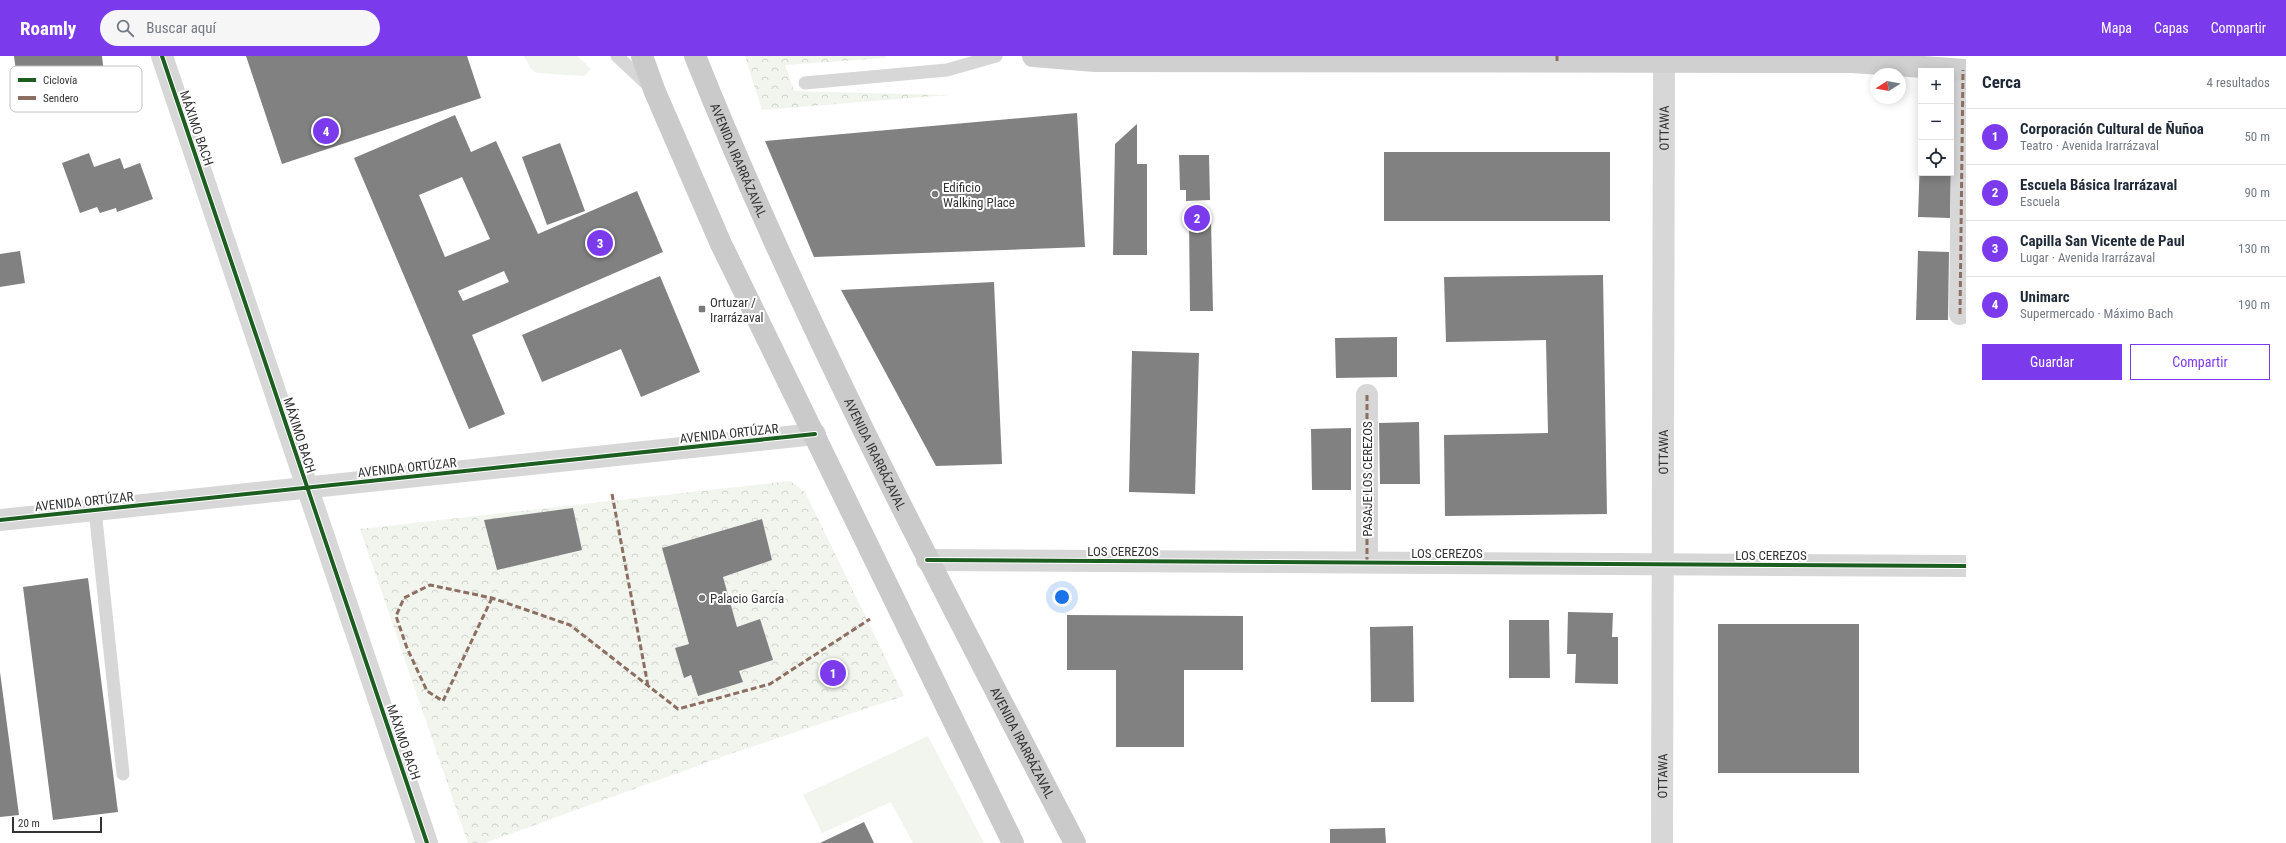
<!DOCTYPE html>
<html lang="es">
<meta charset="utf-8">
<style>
:root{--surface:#fff;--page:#f6f6f7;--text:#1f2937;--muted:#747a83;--line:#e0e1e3;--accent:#7c3aed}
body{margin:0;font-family:"Roboto Condensed",sans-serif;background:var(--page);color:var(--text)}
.controls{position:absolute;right:12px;top:12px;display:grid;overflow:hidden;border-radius:0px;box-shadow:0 2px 10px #0003}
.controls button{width:36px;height:36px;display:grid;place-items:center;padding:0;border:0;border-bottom:1px solid var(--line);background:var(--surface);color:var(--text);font:20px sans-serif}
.compass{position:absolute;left:1870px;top:12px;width:36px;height:36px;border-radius:50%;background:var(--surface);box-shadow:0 2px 10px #0003;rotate:259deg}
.scale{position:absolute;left:12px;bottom:10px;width:90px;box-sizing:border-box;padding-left:4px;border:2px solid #333;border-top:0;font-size:11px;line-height:14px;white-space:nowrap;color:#333;-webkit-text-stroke:3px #fff;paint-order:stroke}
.you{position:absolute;left:1062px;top:541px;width:14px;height:14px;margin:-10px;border:3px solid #fff;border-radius:50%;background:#1a73e8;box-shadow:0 0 0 6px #1a73e833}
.badge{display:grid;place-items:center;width:26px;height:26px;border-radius:50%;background:var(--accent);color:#fff;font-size:13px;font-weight:700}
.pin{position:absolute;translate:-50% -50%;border:2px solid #fff;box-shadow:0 1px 4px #0006}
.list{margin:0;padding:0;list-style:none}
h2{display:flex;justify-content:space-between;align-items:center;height:52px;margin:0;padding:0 16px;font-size:17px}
h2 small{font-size:13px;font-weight:400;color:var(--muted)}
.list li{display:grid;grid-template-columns:26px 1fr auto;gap:12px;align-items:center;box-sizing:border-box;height:56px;padding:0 16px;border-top:1px solid var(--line)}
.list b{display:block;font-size:15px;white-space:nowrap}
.list p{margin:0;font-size:13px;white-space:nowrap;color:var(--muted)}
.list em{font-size:13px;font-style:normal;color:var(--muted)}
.actions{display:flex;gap:8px;padding:12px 16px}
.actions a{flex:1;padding:9px 0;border:1px solid var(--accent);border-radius:0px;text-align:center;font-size:14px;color:var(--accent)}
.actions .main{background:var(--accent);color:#fff}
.icon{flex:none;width:22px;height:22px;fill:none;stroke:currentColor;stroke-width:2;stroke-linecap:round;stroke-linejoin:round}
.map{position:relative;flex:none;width:1966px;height:787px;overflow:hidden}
header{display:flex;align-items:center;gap:24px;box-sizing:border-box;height:56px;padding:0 20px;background:var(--accent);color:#fff}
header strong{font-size:19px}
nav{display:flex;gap:22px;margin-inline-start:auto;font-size:14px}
.search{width:280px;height:36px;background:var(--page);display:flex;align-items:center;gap:10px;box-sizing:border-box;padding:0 14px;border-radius:22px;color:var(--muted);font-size:15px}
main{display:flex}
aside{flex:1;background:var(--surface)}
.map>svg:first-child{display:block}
</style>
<header>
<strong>Roamly</strong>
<div class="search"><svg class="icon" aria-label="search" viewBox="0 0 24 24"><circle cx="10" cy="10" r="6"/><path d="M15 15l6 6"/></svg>Buscar aquí</div>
<nav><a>Mapa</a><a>Capas</a><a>Compartir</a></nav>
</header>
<main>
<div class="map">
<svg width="1966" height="787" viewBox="0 0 1966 787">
<defs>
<pattern id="park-crowns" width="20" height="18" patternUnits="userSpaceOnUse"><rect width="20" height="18" fill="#f1f5ed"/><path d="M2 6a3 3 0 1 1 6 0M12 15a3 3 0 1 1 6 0" fill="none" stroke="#cfd2cc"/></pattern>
</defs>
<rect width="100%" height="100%" fill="#fff"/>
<!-- grass -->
<path fill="#f1f5ed" d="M524,0H577L591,13L584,20L536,17L531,13Z
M928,680L984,787H913L891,746L822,777L803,739Z"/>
<!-- park -->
<path fill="url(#park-crowns)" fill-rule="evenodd" d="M745,0H886L884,2L785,9L794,35L948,39L762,54Z
M790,425L805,436L904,640L730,698L485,787H468L360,473ZM573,453L581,494L496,513L484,464ZM762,463L772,504L723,521L737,571L760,564L773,604L739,615L742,626L698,640L691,619L684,621L676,592L689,588L662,492Z"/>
<!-- building -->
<path fill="#818181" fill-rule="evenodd" d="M14,0H102L107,44L77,48L72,16L17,23Z
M246,0H467L481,42L282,108Z
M1077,57L1085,191L814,201L765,85Z
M455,59L471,96L496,85L538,178L637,135L663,196L472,279L505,358L469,373L354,102ZM462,121L490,183L445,201L419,139ZM504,215L509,226L463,245L458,235Z
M1137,68V108H1147V199H1113L1115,88Z
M560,87L585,155L547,169L522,101Z
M1384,96H1610V165H1384Z
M89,97L94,111L120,102L124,113L140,107L153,143L117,156L116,152L100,157L97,151L80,157L62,107Z
M1179,99H1209L1210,144L1186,145V134H1180Z
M1920,102L1921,117H1951L1950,162L1918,161Z
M1189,164H1211L1213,255H1190Z
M20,195L25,227L0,231V198Z
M1918,195L1949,196L1948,264H1916Z
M1603,219L1607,458L1445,460L1444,379L1548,377L1546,284L1446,286L1444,221Z
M660,220L700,316L641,341L621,293L542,326L522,279Z
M994,226L1002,408L936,410L841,234Z
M1397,281V321L1336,322L1335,282Z
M1132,295L1199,297L1195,438L1129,436Z
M1419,366L1420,428H1380L1379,367Z
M1351,372V434H1312L1311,373Z
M573,452L582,494L497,514L484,464Z
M762,463L772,504L723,521L737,571L760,563L773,604L739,615L743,626L698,640L691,619L684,622L675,592L689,588L662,492Z
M88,522L118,756L53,764L23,531Z
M1568,556L1613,557L1612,581H1618V628L1575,627L1576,598H1567Z
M1067,559L1243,560V614H1184V691H1116V614H1067Z
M1509,564H1549L1550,622H1509Z
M1718,568H1859V717H1718Z
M1413,570L1414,646H1371L1370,571Z
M0,616L19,759L0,761Z
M864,766L874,787H820Z
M1385,772L1386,787H1330V773Z"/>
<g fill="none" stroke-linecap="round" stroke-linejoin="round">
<!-- lane -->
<path stroke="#d7d7d7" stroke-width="13" d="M617,0L649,30
M805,27L947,14L996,0
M95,454L123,718"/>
<!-- street -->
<g stroke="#d7d7d7" stroke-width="22">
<path d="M162,0L427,787"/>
<path d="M1960,258L1963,14"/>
<path d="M1367,339V506"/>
<path d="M0,464L815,378"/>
<path d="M927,504L1966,510"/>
<path id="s1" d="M1662,787L1664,6"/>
</g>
<!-- secondary -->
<path stroke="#d0d0d0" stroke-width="22" d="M1033,0L1095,5L1852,6L1966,14"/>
<!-- primary -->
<g stroke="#cacaca" stroke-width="22">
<path d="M642,0L655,36L721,188L1013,787"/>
<path id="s2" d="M695,0C804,271 940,528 1075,787"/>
</g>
<!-- quiet -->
<path stroke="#8d6e63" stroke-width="3" stroke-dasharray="6 3" stroke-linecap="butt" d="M1557,5V0
M1960,258L1963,14
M1367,339V506
M612,438L648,630
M492,542L443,645L427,635L407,592L396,560L404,542L430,529L492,542L570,569L678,653L770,628L870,563"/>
<defs>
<path id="cycleway" d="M162,0L427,787
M0,464L815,378
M927,504L1966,510"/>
</defs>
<!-- cycleway casing -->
<use href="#cycleway" stroke="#fff" stroke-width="6"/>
<!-- cycleway -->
<use href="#cycleway" stroke="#1b5e20" stroke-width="4"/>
</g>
<!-- markers -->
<g fill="#7a7a7a" stroke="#fff" stroke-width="1.5">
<circle cx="935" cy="138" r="4"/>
<rect x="698" y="249" width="8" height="8" rx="2"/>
<circle cx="702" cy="542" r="4"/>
</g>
<g text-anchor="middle" stroke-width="4" stroke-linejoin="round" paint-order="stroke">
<!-- street labels -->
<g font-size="13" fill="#333" stroke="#fff">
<text transform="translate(197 72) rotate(71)" y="5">MÁXIMO BACH</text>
<text dy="5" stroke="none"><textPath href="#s1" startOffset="715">OTTAWA</textPath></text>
<text dy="5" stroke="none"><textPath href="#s2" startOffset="113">AVENIDA IRARRÁZAVAL</textPath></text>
<text transform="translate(729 377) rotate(-6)" y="5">AVENIDA ORTÚZAR</text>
<text transform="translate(300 379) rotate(72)" y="5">MÁXIMO BACH</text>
<text dy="5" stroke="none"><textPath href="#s1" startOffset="391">OTTAWA</textPath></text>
<text dy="5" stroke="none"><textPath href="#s2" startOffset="437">AVENIDA IRARRÁZAVAL</textPath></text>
<text transform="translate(407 411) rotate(-6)" y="5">AVENIDA ORTÚZAR</text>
<text transform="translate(1367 423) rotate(-90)" y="5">PASAJE LOS CEREZOS</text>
<text transform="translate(84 445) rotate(-6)" y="5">AVENIDA ORTÚZAR</text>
<text x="1123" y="500">LOS CEREZOS</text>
<text x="1447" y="502">LOS CEREZOS</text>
<text x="1771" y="504">LOS CEREZOS</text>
<text transform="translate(404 686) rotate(71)" y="5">MÁXIMO BACH</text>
<text dy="5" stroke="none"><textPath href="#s2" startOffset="761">AVENIDA IRARRÁZAVAL</textPath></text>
<text dy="5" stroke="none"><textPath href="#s1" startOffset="67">OTTAWA</textPath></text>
</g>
<!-- poi labels -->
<g font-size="13" fill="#333" stroke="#fff" text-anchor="start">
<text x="943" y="136">Edificio<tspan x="943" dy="15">Walking Place</tspan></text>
<text x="710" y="251">Ortuzar /<tspan x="710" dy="15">Irarrázaval</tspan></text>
<text x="710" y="547">Palacio García</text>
</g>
</g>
<!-- legend -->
<rect x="10" y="10" width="132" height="46" rx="6" fill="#fff" stroke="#c2c2c2" stroke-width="1"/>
<rect x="18" y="22" width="18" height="4" fill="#1b5e20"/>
<rect x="18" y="40" width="18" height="4" fill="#8d6e63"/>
<g font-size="11" fill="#333">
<text x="43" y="28">Ciclovía</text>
<text x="43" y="46">Sendero</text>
</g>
</svg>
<div class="controls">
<button>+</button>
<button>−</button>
<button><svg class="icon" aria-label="locate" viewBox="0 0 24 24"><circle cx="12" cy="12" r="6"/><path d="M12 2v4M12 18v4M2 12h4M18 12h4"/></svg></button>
</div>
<svg class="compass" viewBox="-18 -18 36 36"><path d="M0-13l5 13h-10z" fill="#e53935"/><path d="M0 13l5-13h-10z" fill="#747a83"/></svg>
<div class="scale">20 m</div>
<div class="you"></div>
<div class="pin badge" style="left:833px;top:617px">1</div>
<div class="pin badge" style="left:1197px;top:162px">2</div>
<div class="pin badge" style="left:600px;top:187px">3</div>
<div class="pin badge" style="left:326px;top:75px">4</div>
</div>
<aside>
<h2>Cerca<small>4 resultados</small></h2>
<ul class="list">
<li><span class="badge">1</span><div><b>Corporación Cultural de Ñuñoa</b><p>Teatro · Avenida Irarrázaval</p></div><em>50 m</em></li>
<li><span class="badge">2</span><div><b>Escuela Básica Irarrázaval</b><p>Escuela</p></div><em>90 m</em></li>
<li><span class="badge">3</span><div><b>Capilla San Vicente de Paul</b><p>Lugar · Avenida Irarrázaval</p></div><em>130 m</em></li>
<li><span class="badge">4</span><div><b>Unimarc</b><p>Supermercado · Máximo Bach</p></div><em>190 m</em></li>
</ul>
<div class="actions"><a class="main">Guardar</a><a>Compartir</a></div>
</aside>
</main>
